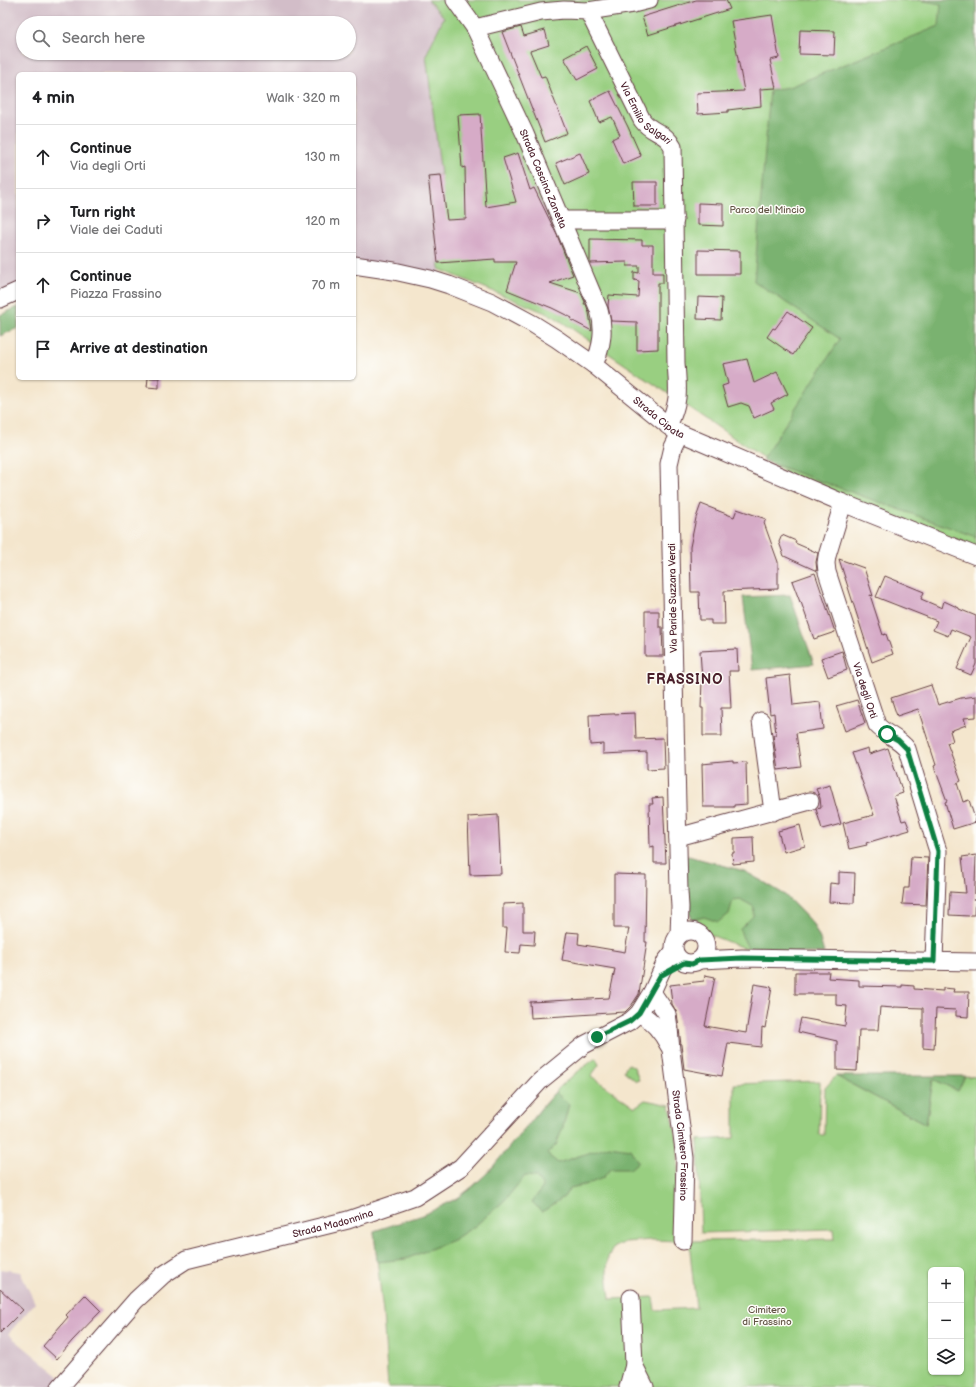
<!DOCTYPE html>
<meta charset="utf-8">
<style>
:root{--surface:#fff;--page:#f6f6f6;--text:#202124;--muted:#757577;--line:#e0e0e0}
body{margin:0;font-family:"Balsamiq Sans",sans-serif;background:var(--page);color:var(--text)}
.controls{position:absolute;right:12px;bottom:12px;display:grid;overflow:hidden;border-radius:6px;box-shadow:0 1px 3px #0004}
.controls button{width:36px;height:36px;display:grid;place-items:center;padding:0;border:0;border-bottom:1px solid var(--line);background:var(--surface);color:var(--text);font:20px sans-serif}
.stop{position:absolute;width:12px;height:12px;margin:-9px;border:3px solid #0b8043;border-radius:50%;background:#fff}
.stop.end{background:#0b8043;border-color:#fff;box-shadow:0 1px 4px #0008}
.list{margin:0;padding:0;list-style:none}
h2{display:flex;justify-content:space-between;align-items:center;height:52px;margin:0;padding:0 16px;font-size:17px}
h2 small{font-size:13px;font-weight:400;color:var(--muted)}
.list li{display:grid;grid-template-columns:26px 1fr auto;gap:12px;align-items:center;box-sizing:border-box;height:64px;padding:0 16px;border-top:1px solid var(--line)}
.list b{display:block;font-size:15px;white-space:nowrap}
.list p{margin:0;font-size:13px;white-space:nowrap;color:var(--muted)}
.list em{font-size:13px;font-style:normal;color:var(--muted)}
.icon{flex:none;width:22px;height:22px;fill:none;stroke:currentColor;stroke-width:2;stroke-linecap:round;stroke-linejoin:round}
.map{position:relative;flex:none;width:976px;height:1387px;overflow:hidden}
.search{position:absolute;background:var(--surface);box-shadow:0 1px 3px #0004;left:16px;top:16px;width:340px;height:44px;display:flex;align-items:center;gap:10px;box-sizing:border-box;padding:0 14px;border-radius:22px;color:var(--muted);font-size:15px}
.panel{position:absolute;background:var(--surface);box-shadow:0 1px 3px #0004;left:16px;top:72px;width:340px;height:308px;border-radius:6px}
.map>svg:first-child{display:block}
</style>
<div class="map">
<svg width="976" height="1387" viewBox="0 0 976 1387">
<rect width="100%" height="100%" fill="#fdfcf7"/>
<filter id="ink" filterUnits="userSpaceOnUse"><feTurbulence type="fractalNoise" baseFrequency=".025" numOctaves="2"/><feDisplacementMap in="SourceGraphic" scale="8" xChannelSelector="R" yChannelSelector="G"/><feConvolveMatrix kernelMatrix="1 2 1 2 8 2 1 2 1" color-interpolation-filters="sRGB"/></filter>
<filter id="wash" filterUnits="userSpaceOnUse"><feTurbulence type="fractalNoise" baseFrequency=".012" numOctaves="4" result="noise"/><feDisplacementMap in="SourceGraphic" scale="16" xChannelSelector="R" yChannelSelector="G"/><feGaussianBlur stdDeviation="0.9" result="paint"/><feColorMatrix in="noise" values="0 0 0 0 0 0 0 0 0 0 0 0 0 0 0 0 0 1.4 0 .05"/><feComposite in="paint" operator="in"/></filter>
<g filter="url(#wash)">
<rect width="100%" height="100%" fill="#f4e6cd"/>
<!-- industrial -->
<path fill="#d2bdc8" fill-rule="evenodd" d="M0,0H428L444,17L426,55L441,175L428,176L440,274L354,262V74H18V284L0,292ZM23,23H349V53H23Z
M0,1269L20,1272L35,1303L8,1334L61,1378L53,1387H4L0,1384Z"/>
<!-- green -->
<path fill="#99cf81" stroke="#727756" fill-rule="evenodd" d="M428,0H976V556L808,488L553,316L439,269L428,176L441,175L426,55L444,17Z
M688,856L744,871L767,884L785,895L812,923L820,939L778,953L741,947L708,934L692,920L689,910Z
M596,1058L599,1065L591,1076L635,1107L645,1100L670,1105L678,1144V1241L652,1240L625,1242L614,1247L608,1257L607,1272L610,1299L653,1297L655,1310L696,1308L689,1241L835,1239L834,1229L701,1233L698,1140L734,1138V1084L820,1081L819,1135H824L825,1088L836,1076L926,1124L933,1079L958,1091L965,1076L976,1077V1387H388L383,1313L374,1231C402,1223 436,1214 459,1197C498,1170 522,1128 554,1093C566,1080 581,1069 596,1058ZM931,1270H961V1372H931Z
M629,1064L634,1067L639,1080L636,1081L624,1071L626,1066Z"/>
<!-- forest -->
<path fill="#7ab26f" stroke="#62684d" d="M919,0H976V537L762,460L840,339L754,281L770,90L789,87L939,26L941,4Z
M18,307V328L0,336V315Z
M790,595L814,664L752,670L743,597Z
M688,856L744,871L767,884L785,895L812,923L820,939L824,953H778L748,948L742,936L740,929L753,916L754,907L740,899L733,900L729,914L718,922L704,917L692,920L685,892V857Z
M836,1076H965L958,1091L933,1079L926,1124Z
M555,1092L569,1104L563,1127L556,1145L547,1154L558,1163L609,1146L630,1149L638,1162L630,1169H610L603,1178L588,1184L570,1188L564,1197L542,1212L532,1202L543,1187L536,1177L525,1176L504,1201L475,1226L453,1240L406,1259L377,1262L374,1231L423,1215L458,1198L475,1185L490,1170Z"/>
<g id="blocks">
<!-- building -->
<path fill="#d6abc7" d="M696,0H726L730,9L648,35L642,17Z
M772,15L779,58L770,60L776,88L760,89L761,106L728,110V112L698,114L697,93L744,91L731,21Z
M521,27L524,36L545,30L549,45L530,51L541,77L545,76L567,133L545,142L502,32Z
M800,30L835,31L834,55L799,54Z
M586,46L598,69L577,80L564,58Z
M610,91L628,127L641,156L623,164L612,139L620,135L612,117L599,122L590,101Z
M480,114L486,207L516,202L503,158L518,153L530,190L534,188L557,235L573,275L550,283L581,293L585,302L584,304H586L589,313L592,331L571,320L572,318L552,308L507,290L516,262H495V259L438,263L428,176L441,175L447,220L466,219L465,167L462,168L458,115Z
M580,153L589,174L565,185L556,163Z
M633,182H657V206H634Z
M698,203L723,204V226L698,225Z
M590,239L642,240V245H653V273H663V283H658V349L637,350V322L611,321L608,306L609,295L638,297L639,281L634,280V272L639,273V266H627V262L590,263Z
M698,250L740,251V274H698Z
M698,297L722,298L721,320L697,319Z
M788,311L812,328L793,355L767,337L773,328L775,329Z
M747,359L754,383L777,372L788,394L771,403L774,409L754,418L749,406L741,403L728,407L722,386L728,384L723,364Z
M148,378H159V388L147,387Z
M701,504L734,517L737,509L766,519L764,523L778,562V589L724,591L725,624H711V620H700L699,592H691L690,547L696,518Z
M782,535L796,541L795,543L818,553L816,562L817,571L784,556L779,542Z
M839,559L864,568L873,596L870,595L883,635L886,634L893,654L872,662Z
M815,573L835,632L814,639L801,602H800L792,581Z
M885,576L924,592L921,599L942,608L944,601L959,608V609L976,616V664L971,675L957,669L971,637L951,629L948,636L933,630L937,621L876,597Z
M645,611H659V627H662L663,656H645Z
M737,649L738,671H729L731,708H721L722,736H703V708H701L702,680L700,651Z
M842,651L847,670L828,677L821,658Z
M790,675L793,705L820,702L823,729L796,733L801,767L778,770L773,735H776L774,713L770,714L766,678Z
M931,685L938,705L961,698L976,696V717L964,718L966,725L950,731L953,741L947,743L961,781L957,783L963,802L969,800L976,822L953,829L945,802L947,801L934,766L936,765L918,709L897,716L891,698Z
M857,700L865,723L845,731L836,706Z
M635,713L636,739L663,738L664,768L647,769V752L603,754V744L590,745L589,715Z
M868,748L869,754L888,748L903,793L894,796L902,821L906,820L910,830L866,843L867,845L849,849L843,823L874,815L852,753Z
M733,761V763L746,762L747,804L734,805V807H703L702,764Z
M830,785L841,824L822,829L816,809L821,808L820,798L816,789Z
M663,797L666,863H654V846L650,847L649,804H653L652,798Z
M498,815L501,874L470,875L468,817Z
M800,825L805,846L784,852L778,831Z
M753,837L754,862L733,864L732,853H734V838Z
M976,855L974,915H970L969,916L949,915L950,892L966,893L962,857Z
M911,857L928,858L926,905L902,904L904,888H909Z
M839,872L855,873L854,903L829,902L830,883L839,884Z
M614,874L646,875L645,942H647L639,994L631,1006L625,1012L531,1018L530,1002L609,998L615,969L562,960L567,932L579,933L578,944L625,952L629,928H614Z
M523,903V931H535L534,945L521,944L520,953L505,952L507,928H503V904Z
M795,972H829L828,978L859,980V986L902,987V985L914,986V989L943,991V988L954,989L953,992H969L968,1017L956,1016V1010L936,1009L934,1049L923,1048V1008L894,1007V1008L880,1007L878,1030H859L857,1071L837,1070V1041L798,1032L801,1018L845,1026L847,1006L836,1005V994H795Z
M705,975L715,977L705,1026L746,1033L754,984L772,987L765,1028L762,1027L761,1047L728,1043L722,1076L684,1069L677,1013L672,1004L670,985L704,981Z
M0,1289L23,1310L0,1333Z
M85,1295L101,1311L72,1341L57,1359L43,1346L68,1317L66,1315Z"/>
</g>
</g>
<g filter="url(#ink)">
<use href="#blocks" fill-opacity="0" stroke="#643d43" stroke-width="1"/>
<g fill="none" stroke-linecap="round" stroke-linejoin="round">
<defs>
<g id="minor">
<path id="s1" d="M455,0L475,28L525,134L599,310C605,330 602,346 594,365"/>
<path d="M588,11L633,4L649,0"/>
<path id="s2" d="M475,28L541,12L564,10L588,11L642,120C652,134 665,131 673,147L676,363C678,390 680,401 668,426"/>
<path d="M561,220H675"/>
<path id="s3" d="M354,265L394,271L430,279L449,285L492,302L533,324L557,339L594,365L675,431L843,503L976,556"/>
<path d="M0,299L18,291"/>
<path id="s4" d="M843,503L827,556L826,563L827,572L877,725C886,735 899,738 907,749L936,845L938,851L934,961"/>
<path d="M761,721L773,812"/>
<path d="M678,837L810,801"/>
<circle cx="690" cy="947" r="16"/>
<path d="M679,935L680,907L679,891L669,464L673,447L680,433"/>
<path d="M701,960L742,958L976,962"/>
<path id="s5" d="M652,992L667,1014L669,1028L671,1050L685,1158L683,1241"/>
<path d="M639,1013C653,1021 662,1032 669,1046"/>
<path d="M634,1365L645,1387"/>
<path id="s6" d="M60,1387L136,1300L163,1275L186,1260L348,1220L415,1197L461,1167L540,1081L584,1045L630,1021L639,1013L652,992L666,961L674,951"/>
<path d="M628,1387L634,1365L631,1298"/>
</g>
</defs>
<!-- minor casing -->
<use href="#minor" stroke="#643d43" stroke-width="19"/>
<!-- minor -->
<use href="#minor" stroke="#fff" stroke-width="17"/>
</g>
</g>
<g fill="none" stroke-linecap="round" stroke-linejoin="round" filter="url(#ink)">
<!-- route -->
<path stroke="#0b8043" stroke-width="5" d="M597,1037L630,1021L639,1013L660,976L684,963L692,964L700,960L742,958L934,961L938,851L936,845L907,749L898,740L887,734"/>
</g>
<g text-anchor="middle" stroke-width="3" stroke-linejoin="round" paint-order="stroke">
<!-- street labels -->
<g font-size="10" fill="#4a1f2b" stroke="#fdfcf7">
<text dy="4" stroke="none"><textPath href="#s2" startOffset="234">Via Emilio Salgari</textPath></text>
<text dy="4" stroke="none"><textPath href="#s1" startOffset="200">Strada Cascina Zanetta</textPath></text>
<text dy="4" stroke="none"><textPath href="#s3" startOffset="347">Strada Cipata</textPath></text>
<text transform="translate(672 598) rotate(-91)" y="4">Via Paride Suzzara Verdi</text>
<text dy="4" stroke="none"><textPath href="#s4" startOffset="196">Via degli Orti</textPath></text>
<text dy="4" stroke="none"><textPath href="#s5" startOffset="159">Strada Cimitero Frassino</textPath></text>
<text dy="4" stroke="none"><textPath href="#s6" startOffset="331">Strada Madonnina</textPath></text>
</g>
<!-- park labels -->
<g font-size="10" fill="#625445" stroke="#fdfcf7">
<text x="767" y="213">Parco del Mincio</text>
<text x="767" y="1313">Cimitero<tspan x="767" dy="12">di Frassino</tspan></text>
</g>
<!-- district labels -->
<g font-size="14" font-weight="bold" letter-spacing="1" fill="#4a1f2b" stroke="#fdfcf7">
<text x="685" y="684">FRASSINO</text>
</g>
</g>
</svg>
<div class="controls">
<button>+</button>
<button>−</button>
<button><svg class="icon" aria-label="layers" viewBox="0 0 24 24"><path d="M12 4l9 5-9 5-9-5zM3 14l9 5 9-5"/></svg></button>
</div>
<div class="stop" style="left:887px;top:734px"></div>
<div class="stop end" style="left:597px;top:1037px"></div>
<div class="search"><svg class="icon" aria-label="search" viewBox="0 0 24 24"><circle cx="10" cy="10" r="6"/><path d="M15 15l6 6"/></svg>Search here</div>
<section class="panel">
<h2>4 min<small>Walk · 320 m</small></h2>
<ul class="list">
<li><svg class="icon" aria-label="ahead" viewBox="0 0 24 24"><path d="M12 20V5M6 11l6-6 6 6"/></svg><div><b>Continue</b><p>Via degli Orti</p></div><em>130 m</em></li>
<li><svg class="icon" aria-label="right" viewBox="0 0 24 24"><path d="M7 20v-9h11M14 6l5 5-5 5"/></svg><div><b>Turn right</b><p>Viale dei Caduti</p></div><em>120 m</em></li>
<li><svg class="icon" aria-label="ahead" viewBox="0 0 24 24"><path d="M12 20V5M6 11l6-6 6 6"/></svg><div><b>Continue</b><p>Piazza Frassino</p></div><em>70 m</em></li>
<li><svg class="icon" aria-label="arrive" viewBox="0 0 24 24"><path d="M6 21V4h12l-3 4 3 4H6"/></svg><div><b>Arrive at destination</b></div></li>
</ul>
</section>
</div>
